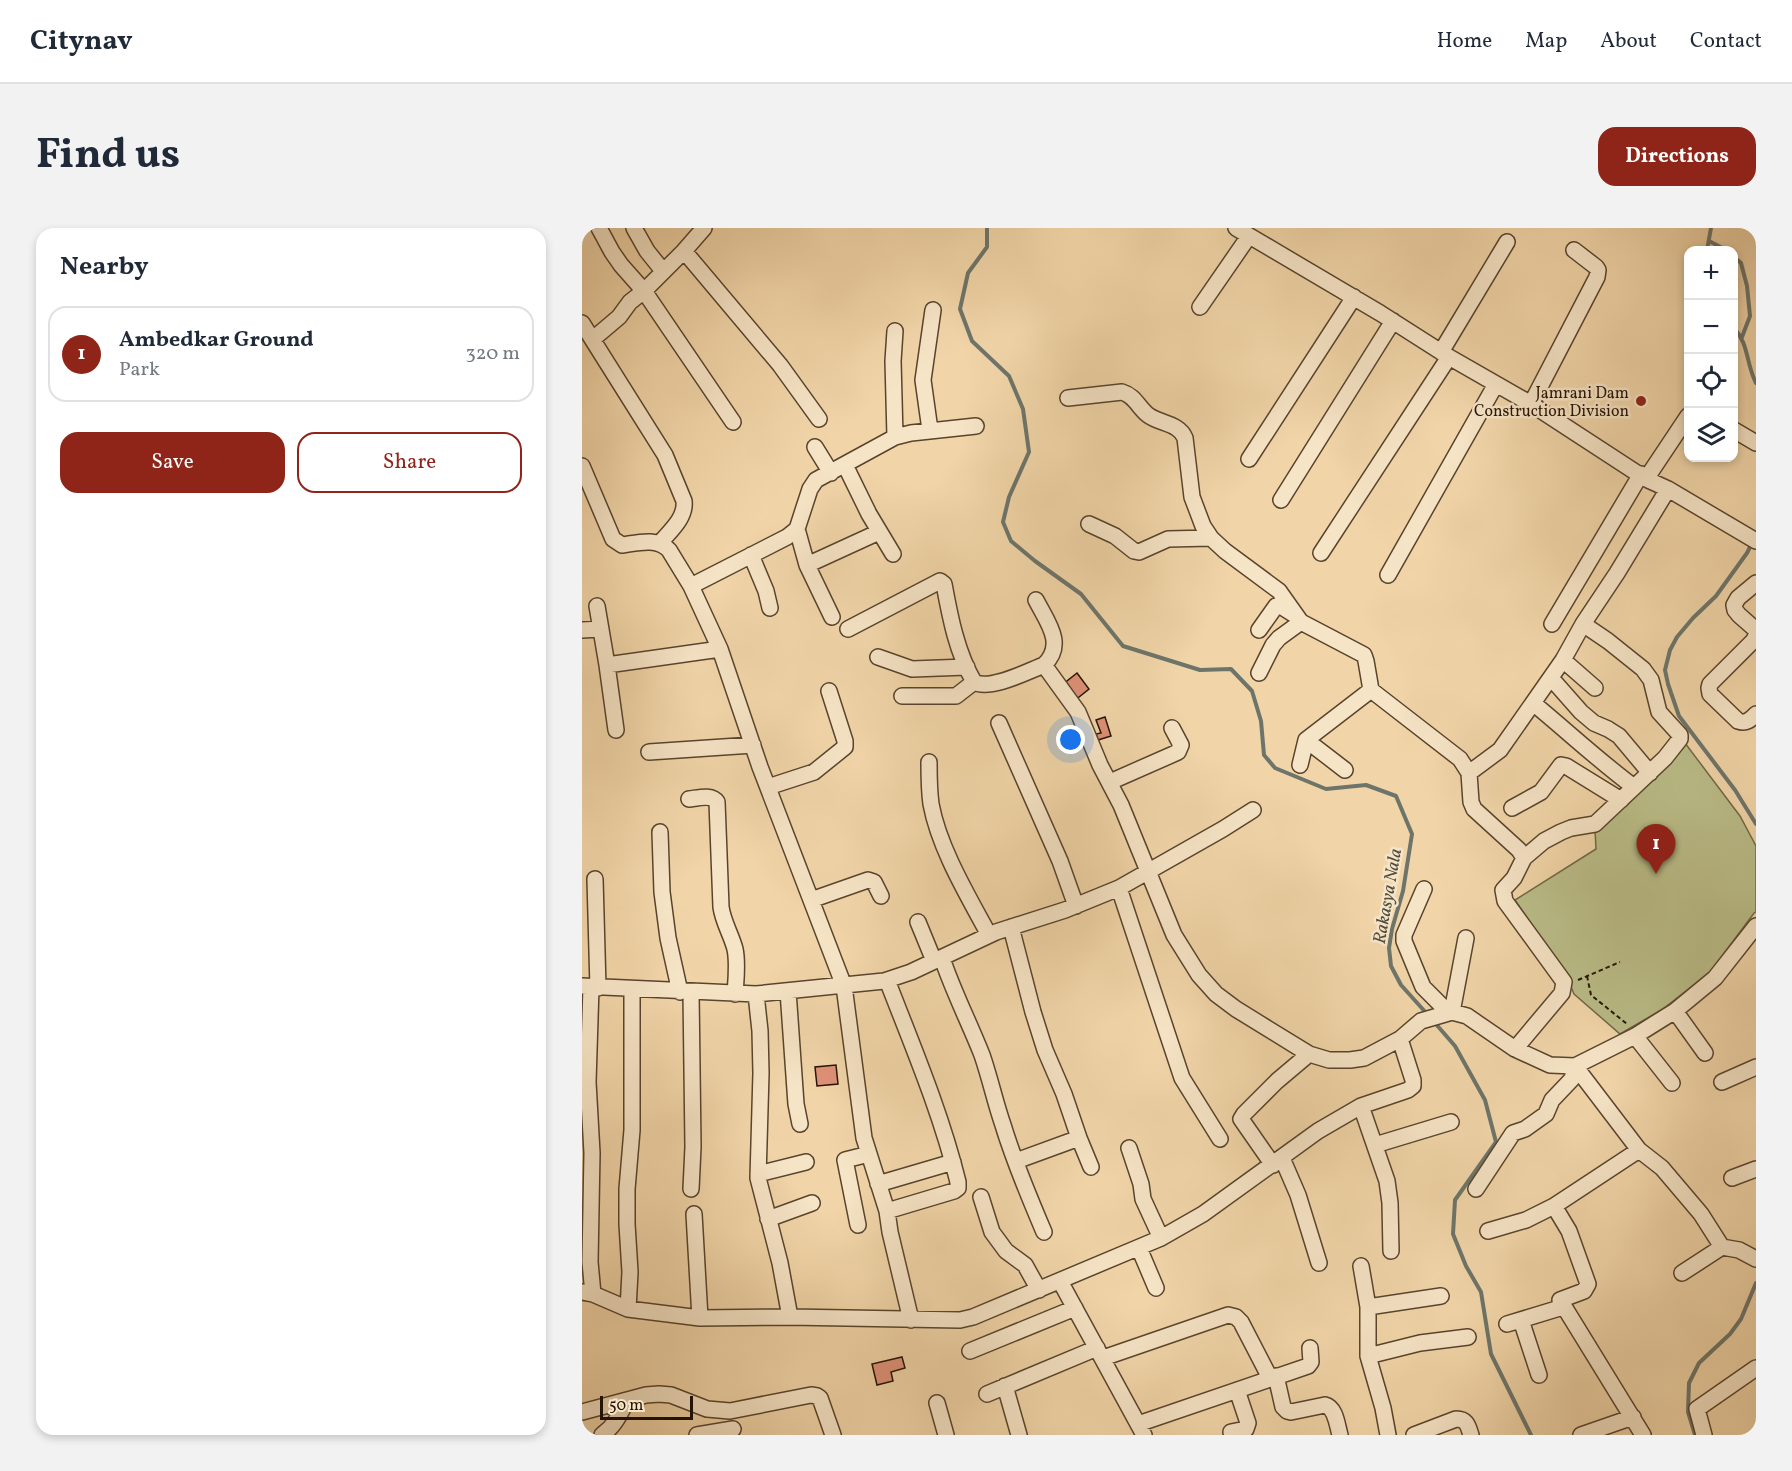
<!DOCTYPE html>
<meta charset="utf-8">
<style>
:root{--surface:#fff;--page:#f2f2f3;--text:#1f2937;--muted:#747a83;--line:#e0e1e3;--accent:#8f2418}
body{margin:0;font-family:Vollkorn,serif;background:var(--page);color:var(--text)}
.controls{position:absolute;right:18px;top:18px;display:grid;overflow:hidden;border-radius:12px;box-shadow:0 3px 9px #0003}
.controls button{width:54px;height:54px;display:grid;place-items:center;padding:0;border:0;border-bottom:2px solid var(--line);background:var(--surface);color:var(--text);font:30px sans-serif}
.scale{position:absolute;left:18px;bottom:15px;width:93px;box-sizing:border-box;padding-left:6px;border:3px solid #251304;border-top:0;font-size:16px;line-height:21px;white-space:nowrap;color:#251304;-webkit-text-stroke:4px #f6e4c6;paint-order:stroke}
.you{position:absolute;left:489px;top:512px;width:21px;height:21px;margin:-15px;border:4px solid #fff;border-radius:50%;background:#1a73e8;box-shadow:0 0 0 9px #1a73e833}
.badge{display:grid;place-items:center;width:39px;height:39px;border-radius:50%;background:var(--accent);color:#fff;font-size:20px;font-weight:700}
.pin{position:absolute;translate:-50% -50px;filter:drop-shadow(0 2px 3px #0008)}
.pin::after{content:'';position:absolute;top:32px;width:21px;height:18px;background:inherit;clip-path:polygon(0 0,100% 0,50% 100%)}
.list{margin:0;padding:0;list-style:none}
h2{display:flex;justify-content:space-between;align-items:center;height:78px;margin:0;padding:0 24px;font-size:26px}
h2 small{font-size:20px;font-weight:400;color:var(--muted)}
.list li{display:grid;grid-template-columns:39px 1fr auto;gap:18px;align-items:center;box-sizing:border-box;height:96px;margin:0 12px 12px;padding:0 12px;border:2px solid var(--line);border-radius:18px}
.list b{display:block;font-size:22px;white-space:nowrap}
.list p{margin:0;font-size:20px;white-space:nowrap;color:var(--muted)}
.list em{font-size:20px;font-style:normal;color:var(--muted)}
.actions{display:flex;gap:12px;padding:18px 24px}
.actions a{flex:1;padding:14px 0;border:2px solid var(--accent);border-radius:18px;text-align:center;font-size:21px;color:var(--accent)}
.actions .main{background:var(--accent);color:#fff}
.icon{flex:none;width:33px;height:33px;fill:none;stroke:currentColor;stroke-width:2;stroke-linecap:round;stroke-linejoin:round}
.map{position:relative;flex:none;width:1174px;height:1207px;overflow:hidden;border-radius:18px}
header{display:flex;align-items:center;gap:36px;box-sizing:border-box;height:84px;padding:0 30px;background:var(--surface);border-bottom:2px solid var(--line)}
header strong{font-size:28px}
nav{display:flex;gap:33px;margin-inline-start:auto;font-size:21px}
.intro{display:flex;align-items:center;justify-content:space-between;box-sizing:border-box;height:144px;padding:0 36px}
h1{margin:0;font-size:42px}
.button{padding:15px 27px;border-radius:18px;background:var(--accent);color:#fff;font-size:21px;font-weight:700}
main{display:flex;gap:36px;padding:0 36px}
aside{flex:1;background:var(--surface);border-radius:18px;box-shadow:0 3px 9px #0003}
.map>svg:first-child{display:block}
</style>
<header>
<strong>Citynav</strong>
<nav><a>Home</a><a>Map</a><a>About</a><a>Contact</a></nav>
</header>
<div class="intro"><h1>Find us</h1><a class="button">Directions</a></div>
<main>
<aside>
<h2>Nearby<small></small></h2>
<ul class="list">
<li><span class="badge">1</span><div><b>Ambedkar Ground</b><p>Park</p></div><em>320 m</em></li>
</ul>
<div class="actions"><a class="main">Save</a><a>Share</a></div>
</aside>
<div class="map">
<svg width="1174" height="1207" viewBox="0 0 1174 1207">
<rect width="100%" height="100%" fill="#f1d5a8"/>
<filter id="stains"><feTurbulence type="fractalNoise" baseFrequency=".00333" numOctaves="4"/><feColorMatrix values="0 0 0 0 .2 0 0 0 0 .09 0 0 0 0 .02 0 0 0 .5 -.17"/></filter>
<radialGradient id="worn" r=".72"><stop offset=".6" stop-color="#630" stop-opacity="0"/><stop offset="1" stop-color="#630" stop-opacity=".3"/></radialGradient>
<!-- green -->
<path fill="#babd88" stroke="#706846" stroke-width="1.5" d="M1103,515L1158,588L1174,618V684L1172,685L1128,744L1081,781L1038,806L992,766L985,749L933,672L1014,621L1013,601L1049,573Z"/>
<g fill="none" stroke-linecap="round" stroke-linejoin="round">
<!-- stream -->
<path stroke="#6d756b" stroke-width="4" d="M405,0V19L386,45L378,81L390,113L427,148L441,181L447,224L427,269L421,294L429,313L453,333L499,366L541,418L618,442L649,441L670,463L679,493L682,527L693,540L744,561L784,557L814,568L830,606L821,663L810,701L807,720L809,738L819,757L846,787
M1127,13L1144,22
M1125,22L1129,0
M1152,29L1159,35L1165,58L1168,88L1160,109
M1152,100C1167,116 1164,136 1174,155
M1170,315L1165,325L1134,368L1111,390L1095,409L1088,422L1083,442L1086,456L1097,488L1153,562L1174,596
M853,795L873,818L903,872L914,914L873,972L871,1006L884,1038L899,1064L909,1126L949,1207
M1113,1207L1106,1184L1107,1155L1117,1135L1148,1106L1159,1091L1174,1055"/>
</g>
<!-- building -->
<path fill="#df9178" stroke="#251304" stroke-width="1.5" d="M495,445L507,461L492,473L480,457Z
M523,489L529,508L516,512L514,506L519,505L514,492Z
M254,837L256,856L235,858L233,839Z
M320,1129L323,1140L309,1144L311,1153L295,1157L290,1136Z"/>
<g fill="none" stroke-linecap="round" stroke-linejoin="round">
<defs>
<path id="minor" d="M17,0L30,24L39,37L62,63L151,194
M52,0L65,23L81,43
M654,0L798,85L867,129L949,176L1064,251L1086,261L1174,313
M102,23L198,137L237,191
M618,79L667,8
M0,95L83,227L102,273C104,290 88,303 78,315
M11,111L37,89L48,74L62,63L102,23L122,0
M859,124L925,14
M486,170L540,164C553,168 556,179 566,187C578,196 597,195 603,210L610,269L621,298L629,310L643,323L697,363L719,394L782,427L784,433L789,462L878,531L887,545L889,574L892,581L937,622L942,630L932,650L921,662L923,673L982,754L980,765L933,821
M949,176L1015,49L1016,42L1014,39L992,22
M348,202L341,152L351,82
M1152,202L1174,215
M313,209L311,133L313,103
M233,219L249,245
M667,231L772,69
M263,237L287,286L311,326
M0,238L31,311L40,317C55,315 75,309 87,322L109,358L138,421L178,539L262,758L282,910L305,983L308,1004L329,1092
M1064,251L1106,188
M699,272L811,93
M507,296L533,308L552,323L557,324L586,311L629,310
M215,301L225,337L250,389
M739,325L867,129
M169,327L184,363L188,380
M225,337L297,304
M806,347L914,156
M1174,355L1156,370L1152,377L1153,382L1157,387L1173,401L1174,405
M109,358L205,309L215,301L228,261L234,252L313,209L329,205L394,198
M454,372C465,394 484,416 462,437
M15,378L25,437L138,421
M970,396L1059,246
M266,401L358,353L362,356C368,389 375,425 392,454C408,463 446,443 462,437L496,484L518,537L539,577L592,707L617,747L634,766L654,781L727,826L747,832H768L782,830L818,811L839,793L870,784L885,788L933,821L968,837L993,838L1053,808L1093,783L1133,750L1174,698
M0,402L19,401
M677,402L694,378L700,379L711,386
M1174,407L1172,412L1128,456L1127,460L1128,466L1156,493C1164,496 1168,492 1174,486
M296,429L330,441L385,439
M981,432L1013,460
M25,437L34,502
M677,445L691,417L697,410L719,394
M969,450L999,484L1012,495L1026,501L1037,508L1068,545
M320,468H374L392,454
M951,475C985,503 1017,533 1052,559
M417,495L478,633L494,678
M724,512L763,542
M67,524L171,517
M347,534C347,548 347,562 349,576C357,620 386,668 407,707
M718,537L724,512L789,462
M887,545L918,522L981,432L1001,396L1035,345L1086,261
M528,554L596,524L599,517L590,500
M186,559L232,544L263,519V513L247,463
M107,571C116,570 130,566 135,574L139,679C141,694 149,706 153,721C156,735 154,751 153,766
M930,580L959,564L979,537L984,538L1039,572
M78,604L80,664L86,710L98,764
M942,630L962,613L979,604L989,600L1013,596L1083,530L1098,511V507L1077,484L1069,452L1061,441L1026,413L1001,396
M13,651L16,760
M537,660L600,850L638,911
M842,661L822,707V713L841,759L867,785
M229,672L286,652L292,654L299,668
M336,694L352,733
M429,699L451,784L463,822L482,866L497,910L509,939
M360,730C371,763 387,794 400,827C408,850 413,874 421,897C432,933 447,969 462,1004
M0,758L174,766L302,753L329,744L414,704L483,682L537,660L641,601L671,582
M9,759L6,854L10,925L8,1034L11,1066
M206,763L214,876L218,896
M174,766L178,803L179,845L176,950L198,1035L208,1089
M1093,783L1123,825
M870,784L884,710
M1053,808L1090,855
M993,838L1057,922L1080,940L1119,986L1140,1019L1157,1022L1174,1031
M1140,854L1174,839
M779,878L805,953L808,975L809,1023
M793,917L869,894
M547,920L559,956L561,971L579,1010
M700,930L716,967L737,1035
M434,933L497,910
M691,937L659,891L662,886L695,853L727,826
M176,946L224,934
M1150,950L1174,941
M296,956L371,934
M109,961L111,919L109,764
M894,961L931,905L943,901L964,886L970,872L990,851L993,838
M399,969L410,1004L424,1023L443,1037L457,1062
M972,978L987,1003L1006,1056L1002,1063L978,1072L1061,1207
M305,983L372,963L376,960V954C359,885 331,819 305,752
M112,986L118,1090
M186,991L230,975
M276,997L263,932L287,926
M906,1003L944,992L972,978L1057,922
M557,1020L574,1060
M779,1038L786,1079V1128L801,1180L806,1207
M1100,1045L1140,1019
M478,1053L562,1207
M0,1064L11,1066L46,1081L118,1090L208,1089L378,1092L391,1089L579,1010L621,986L736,903L779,878L826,862L831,858V852L818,811
M786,1079L859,1068
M46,1081L48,1044L45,996V961L50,902V761
M939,1092L957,1147
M925,1096L981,1079
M388,1123L493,1080
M786,1128L838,1115L886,1109
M521,1130L646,1087L654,1089L659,1094L688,1150
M694,1148L701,1179L705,1183L709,1184L743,1177C754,1180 755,1197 758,1207
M423,1158L437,1207
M405,1166L515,1120
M355,1175L364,1207
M0,1184L64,1167L77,1166L89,1167L125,1181L148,1183L229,1167L235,1168L238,1170L251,1207
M556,1196L726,1138L729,1134L728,1120
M649,1204L664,1201L666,1195L655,1162
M20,1207C33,1198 38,1186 45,1172
M115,1207L151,1201
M832,1207L874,1191C885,1191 886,1198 889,1207
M999,1207L1051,1189
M1122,1207L1115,1181L1174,1140"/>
</defs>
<!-- minor casing -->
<use href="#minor" stroke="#58442d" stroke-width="18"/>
<!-- path -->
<path stroke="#251304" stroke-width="2" stroke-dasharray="4.5 3" stroke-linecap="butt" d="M1005,748L1009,767L1045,796
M996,752L1038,734"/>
<!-- minor -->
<use href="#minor" stroke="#f6e4c6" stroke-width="15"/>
</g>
<!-- markers -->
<circle fill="#8f2418" stroke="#f6e4c6" stroke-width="2" cx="1059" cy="173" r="6"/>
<g text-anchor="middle" stroke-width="5" stroke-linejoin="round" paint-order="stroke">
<!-- poi labels -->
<g font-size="16" fill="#251304" stroke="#f6e4c6" text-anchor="end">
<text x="1047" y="170">Jamrani Dam<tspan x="1047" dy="18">Construction Division</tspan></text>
</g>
<!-- water labels -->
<g font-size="18" font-style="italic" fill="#4f4c40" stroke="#f6e4c6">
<text transform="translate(805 668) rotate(-80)" y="6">Rakasya Nala</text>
</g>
</g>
<rect width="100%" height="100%" filter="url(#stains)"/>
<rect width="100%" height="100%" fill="url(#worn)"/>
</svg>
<div class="controls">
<button>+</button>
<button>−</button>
<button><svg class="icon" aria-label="locate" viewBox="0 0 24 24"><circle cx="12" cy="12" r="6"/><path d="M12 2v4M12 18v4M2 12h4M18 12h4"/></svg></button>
<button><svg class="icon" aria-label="layers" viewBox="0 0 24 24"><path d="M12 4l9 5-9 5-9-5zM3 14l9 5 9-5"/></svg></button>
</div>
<div class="scale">50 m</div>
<div class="you"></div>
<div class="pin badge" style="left:1074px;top:646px">1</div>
</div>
</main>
